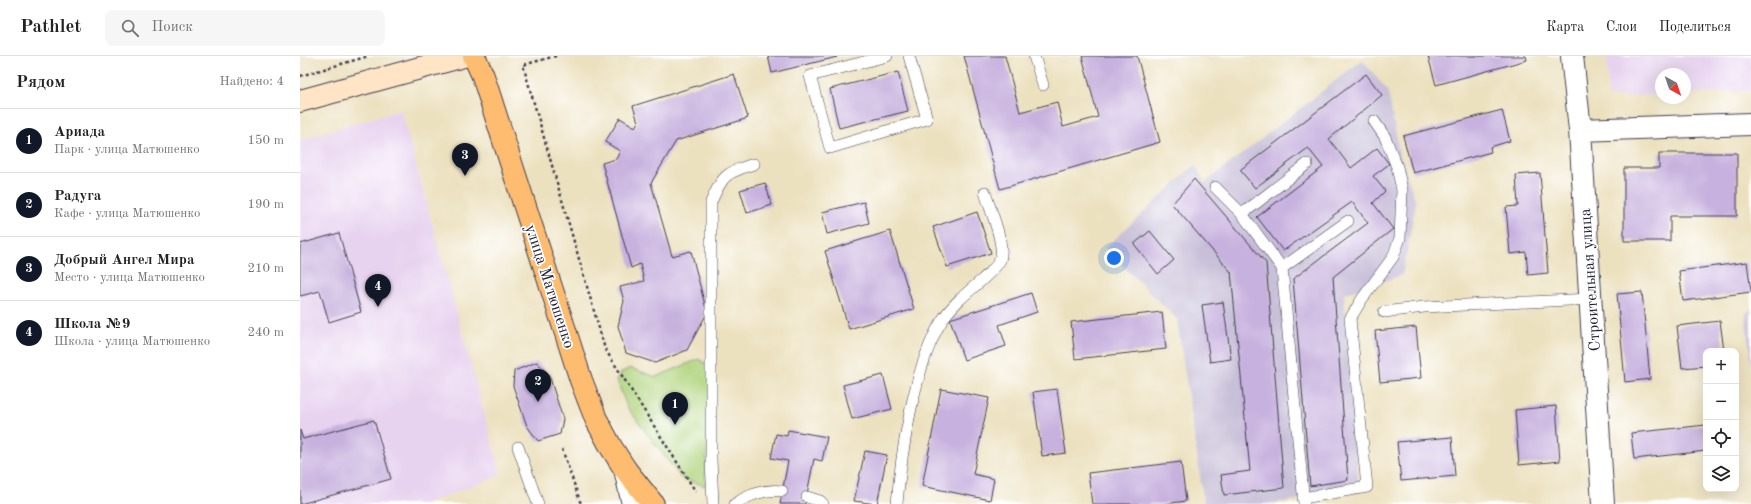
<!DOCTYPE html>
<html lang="ru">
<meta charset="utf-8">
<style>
:root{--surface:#fff;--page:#f6f6f6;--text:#222;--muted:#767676;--line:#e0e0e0;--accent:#111827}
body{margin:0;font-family:"Old Standard TT",serif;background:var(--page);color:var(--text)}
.controls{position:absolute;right:12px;bottom:12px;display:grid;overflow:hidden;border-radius:8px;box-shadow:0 4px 16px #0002}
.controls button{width:36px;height:36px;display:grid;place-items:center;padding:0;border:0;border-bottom:1px solid var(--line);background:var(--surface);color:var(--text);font:20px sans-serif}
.compass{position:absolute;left:1355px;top:12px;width:36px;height:36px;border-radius:50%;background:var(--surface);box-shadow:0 4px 16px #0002;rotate:140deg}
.you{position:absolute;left:814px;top:202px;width:14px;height:14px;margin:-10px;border:3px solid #fff;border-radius:50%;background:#1a73e8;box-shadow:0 0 0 6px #1a73e833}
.badge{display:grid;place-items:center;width:26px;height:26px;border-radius:50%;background:var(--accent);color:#fff;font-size:13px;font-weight:700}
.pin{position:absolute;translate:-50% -33px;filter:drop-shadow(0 1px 2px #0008)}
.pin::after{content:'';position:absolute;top:21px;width:14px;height:12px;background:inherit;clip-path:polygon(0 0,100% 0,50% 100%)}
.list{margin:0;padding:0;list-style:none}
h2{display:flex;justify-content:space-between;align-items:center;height:52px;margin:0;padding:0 16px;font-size:17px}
h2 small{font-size:13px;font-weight:400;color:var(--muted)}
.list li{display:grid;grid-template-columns:26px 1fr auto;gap:12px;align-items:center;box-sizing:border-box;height:64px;padding:0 16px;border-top:1px solid var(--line)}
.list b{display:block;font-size:15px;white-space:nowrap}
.list p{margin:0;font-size:13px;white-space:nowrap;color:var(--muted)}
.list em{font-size:13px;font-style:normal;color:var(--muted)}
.icon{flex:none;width:22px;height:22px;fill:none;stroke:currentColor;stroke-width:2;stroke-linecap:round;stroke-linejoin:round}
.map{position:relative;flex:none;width:1451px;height:448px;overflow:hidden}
header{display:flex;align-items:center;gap:24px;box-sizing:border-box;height:56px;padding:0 20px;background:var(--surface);border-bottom:1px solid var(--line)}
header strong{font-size:19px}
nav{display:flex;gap:22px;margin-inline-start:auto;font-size:14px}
.search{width:280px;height:36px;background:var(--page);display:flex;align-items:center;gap:10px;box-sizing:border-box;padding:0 14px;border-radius:8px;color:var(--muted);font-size:15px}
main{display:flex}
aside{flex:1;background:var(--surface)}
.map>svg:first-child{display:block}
</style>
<header>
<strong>Pathlet</strong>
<div class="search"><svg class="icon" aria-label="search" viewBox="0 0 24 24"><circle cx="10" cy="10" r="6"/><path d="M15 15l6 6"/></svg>Поиск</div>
<nav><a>Карта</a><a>Слои</a><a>Поделиться</a></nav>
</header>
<main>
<aside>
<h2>Рядом<small>Найдено: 4</small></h2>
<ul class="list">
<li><span class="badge">1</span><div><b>Ариада</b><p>Парк · улица Матюшенко</p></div><em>150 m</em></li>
<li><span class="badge">2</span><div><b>Радуга</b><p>Кафе · улица Матюшенко</p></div><em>190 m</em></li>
<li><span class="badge">3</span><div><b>Добрый Ангел Мира</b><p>Место · улица Матюшенко</p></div><em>210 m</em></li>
<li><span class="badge">4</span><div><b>Школа №9</b><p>Школа · улица Матюшенко</p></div><em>240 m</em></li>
</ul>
</aside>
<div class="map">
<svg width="1451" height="448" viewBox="0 0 1451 448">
<rect width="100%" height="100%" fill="#fff"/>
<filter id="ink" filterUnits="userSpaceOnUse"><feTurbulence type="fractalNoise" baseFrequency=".025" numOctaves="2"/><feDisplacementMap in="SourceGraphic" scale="8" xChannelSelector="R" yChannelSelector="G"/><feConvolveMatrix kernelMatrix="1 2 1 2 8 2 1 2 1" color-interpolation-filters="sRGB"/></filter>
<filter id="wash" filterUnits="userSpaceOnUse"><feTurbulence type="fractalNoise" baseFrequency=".012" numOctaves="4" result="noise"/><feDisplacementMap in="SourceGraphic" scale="16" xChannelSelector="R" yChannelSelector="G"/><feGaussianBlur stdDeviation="0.9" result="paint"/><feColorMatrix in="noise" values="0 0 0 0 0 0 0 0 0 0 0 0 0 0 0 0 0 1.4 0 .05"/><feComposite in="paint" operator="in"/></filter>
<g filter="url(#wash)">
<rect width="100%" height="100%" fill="#ece1bf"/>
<!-- built -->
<path fill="#e7d2ef" d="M1307,0H1451V35L1385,38V18H1361V39L1308,41Z
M101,54L201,419L123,448H0V84Z"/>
<!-- industrial -->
<path fill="#c8bfd8" d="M1062,4L1088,35L1099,95L1116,147L1102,219L1044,238L1059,436L965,448H904L877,263L805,192L895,109L905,127Z
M1451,252V316L1446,258Z"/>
<!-- green -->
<path fill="#b0d47d" stroke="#697b5c" d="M399,303L411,312L405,430L381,422L327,351L317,324L322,316L330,312L356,321Z"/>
<g id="blocks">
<!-- building -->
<path fill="#c7b1de" d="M468,0H537V1L472,17Z
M664,0H705L720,56L757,46L763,71L798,61L782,0H837L860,86L700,133Z
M1128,0H1226L1227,4L1136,29Z
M598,16L608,55L539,72L530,33Z
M434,18L448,62L376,85L351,127L372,200L391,195L407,257L387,294L355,307L326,297L318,270L324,245L320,231L344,225L340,208L331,212L302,107L316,103L320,95L305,86L320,62L335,71L338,66L333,50Z
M1066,18L1082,39L1029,83L1051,112L1077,92L1089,108L1073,120L1085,135L1073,147L1093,173L1033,221L1048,424L1010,430L993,223L1068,167L1052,146L983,195L957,161L1023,111L1008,92L955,132L940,114Z
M1202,54L1210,85L1190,91L1191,96L1113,117L1103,80Z
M1359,97H1437V160H1370V185H1324V112H1359Z
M1240,117L1248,217L1228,219L1226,196L1210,198L1206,151L1218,150L1216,119Z
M894,123L966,207L984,432L924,439L921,419L950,415L931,216L872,148Z
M465,127L472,149L447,157L440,134Z
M564,146L569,167L527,178L522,156Z
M677,156L691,197L647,211L633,171Z
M590,175L614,253L549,273L525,195Z
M850,175L874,204L858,218L834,188Z
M39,177L61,256L29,266L20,235L0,240V188Z
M1447,206L1451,236L1383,245L1379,215Z
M1342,236L1350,323L1325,326L1317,238Z
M731,237L737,256L699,269L706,290L664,304L650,263Z
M923,246L931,303L910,306L902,249Z
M862,256L866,293L775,303L771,266Z
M1420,265L1424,295H1406V310L1382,312L1377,270Z
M1116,271L1121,322L1080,326L1075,275Z
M237,306L249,319L263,363L260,378L238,385L227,370L213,330L214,315Z
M583,319L592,353L552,363L543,329Z
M641,333L689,342L673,418L694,423L690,444L622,430Z
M757,333L766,397L742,400L733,336Z
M1256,350L1260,405L1219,409L1215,354Z
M74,364L91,423L0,448V374L3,383Z
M1406,369V395L1334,403L1331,377Z
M488,374L527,381L522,405L514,403L505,448H480L488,405L471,402L476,378L487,380Z
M1152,381L1155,420L1101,425L1097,386Z
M565,395L587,399L577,448L554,445Z
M881,406L886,445L864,448H792L788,417Z"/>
</g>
</g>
<g filter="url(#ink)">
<use href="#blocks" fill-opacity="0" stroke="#403f4f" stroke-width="1"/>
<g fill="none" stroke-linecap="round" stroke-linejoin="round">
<defs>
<path id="lane" d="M587,0L510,20L530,92L627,63L609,0
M734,0L743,29
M915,131L942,158L982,212
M942,158L1007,108
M1084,256L1124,251L1290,243
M218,391L238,448
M507,441L520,445L523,448
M1003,442L1067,431L1050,263L1062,243L1093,201L1100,182L1102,134L1097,111L1085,81L1074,65
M413,448L411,403V146C423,119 425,117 454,108
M435,448C450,438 465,433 482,435
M597,448C601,396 615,306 643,263C653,248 668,236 682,224C688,218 697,211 700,204C706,189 689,151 685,136
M1004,448L982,212L1048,165"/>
<path id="street" d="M1272,0L1280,74L1303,448
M1280,74L1451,68
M325,413L333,448"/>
<path id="secondary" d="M0,45L164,0"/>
<path id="primary" d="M174,0L183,20L281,324L296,363L311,391L325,413L353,448"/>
</defs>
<!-- lane casing -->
<use href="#lane" stroke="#403f4f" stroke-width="12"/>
<!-- street casing -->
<use href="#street" stroke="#403f4f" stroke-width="24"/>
<!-- secondary casing -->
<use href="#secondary" stroke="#403f4f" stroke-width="24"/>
<!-- primary casing -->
<use href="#primary" stroke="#403f4f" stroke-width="24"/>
<!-- path -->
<path stroke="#403f4f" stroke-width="2.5" stroke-dasharray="3 3" stroke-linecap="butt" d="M256,0L223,9L305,293L396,436
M0,20L69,0
M262,393L281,448"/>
<!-- lane -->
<use href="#lane" stroke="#fff" stroke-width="11"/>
<!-- street -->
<use href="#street" stroke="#fff" stroke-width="22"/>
<!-- secondary -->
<use href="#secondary" stroke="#ffe4c6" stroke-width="22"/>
<!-- primary -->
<use href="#primary" stroke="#febc70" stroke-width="22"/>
</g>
</g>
<g text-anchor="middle" stroke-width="3.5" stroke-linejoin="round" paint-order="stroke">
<!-- street labels -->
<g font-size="16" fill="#22223b" stroke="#fff">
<text transform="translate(1289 224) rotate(-94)" y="6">Строительная улица</text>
<text transform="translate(251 230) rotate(72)" y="6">улица Матюшенко</text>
</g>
</g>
</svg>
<div class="controls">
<button>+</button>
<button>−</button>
<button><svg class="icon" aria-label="locate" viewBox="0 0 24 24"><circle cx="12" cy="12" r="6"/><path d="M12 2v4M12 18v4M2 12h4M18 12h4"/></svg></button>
<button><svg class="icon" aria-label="layers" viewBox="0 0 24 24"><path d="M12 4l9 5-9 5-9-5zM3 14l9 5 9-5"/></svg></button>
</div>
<svg class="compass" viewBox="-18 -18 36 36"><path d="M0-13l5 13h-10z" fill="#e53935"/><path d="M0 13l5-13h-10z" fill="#767676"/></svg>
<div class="you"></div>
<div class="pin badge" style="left:375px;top:369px">1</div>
<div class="pin badge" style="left:238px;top:346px">2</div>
<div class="pin badge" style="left:165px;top:120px">3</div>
<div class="pin badge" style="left:78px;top:251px">4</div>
</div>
</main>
